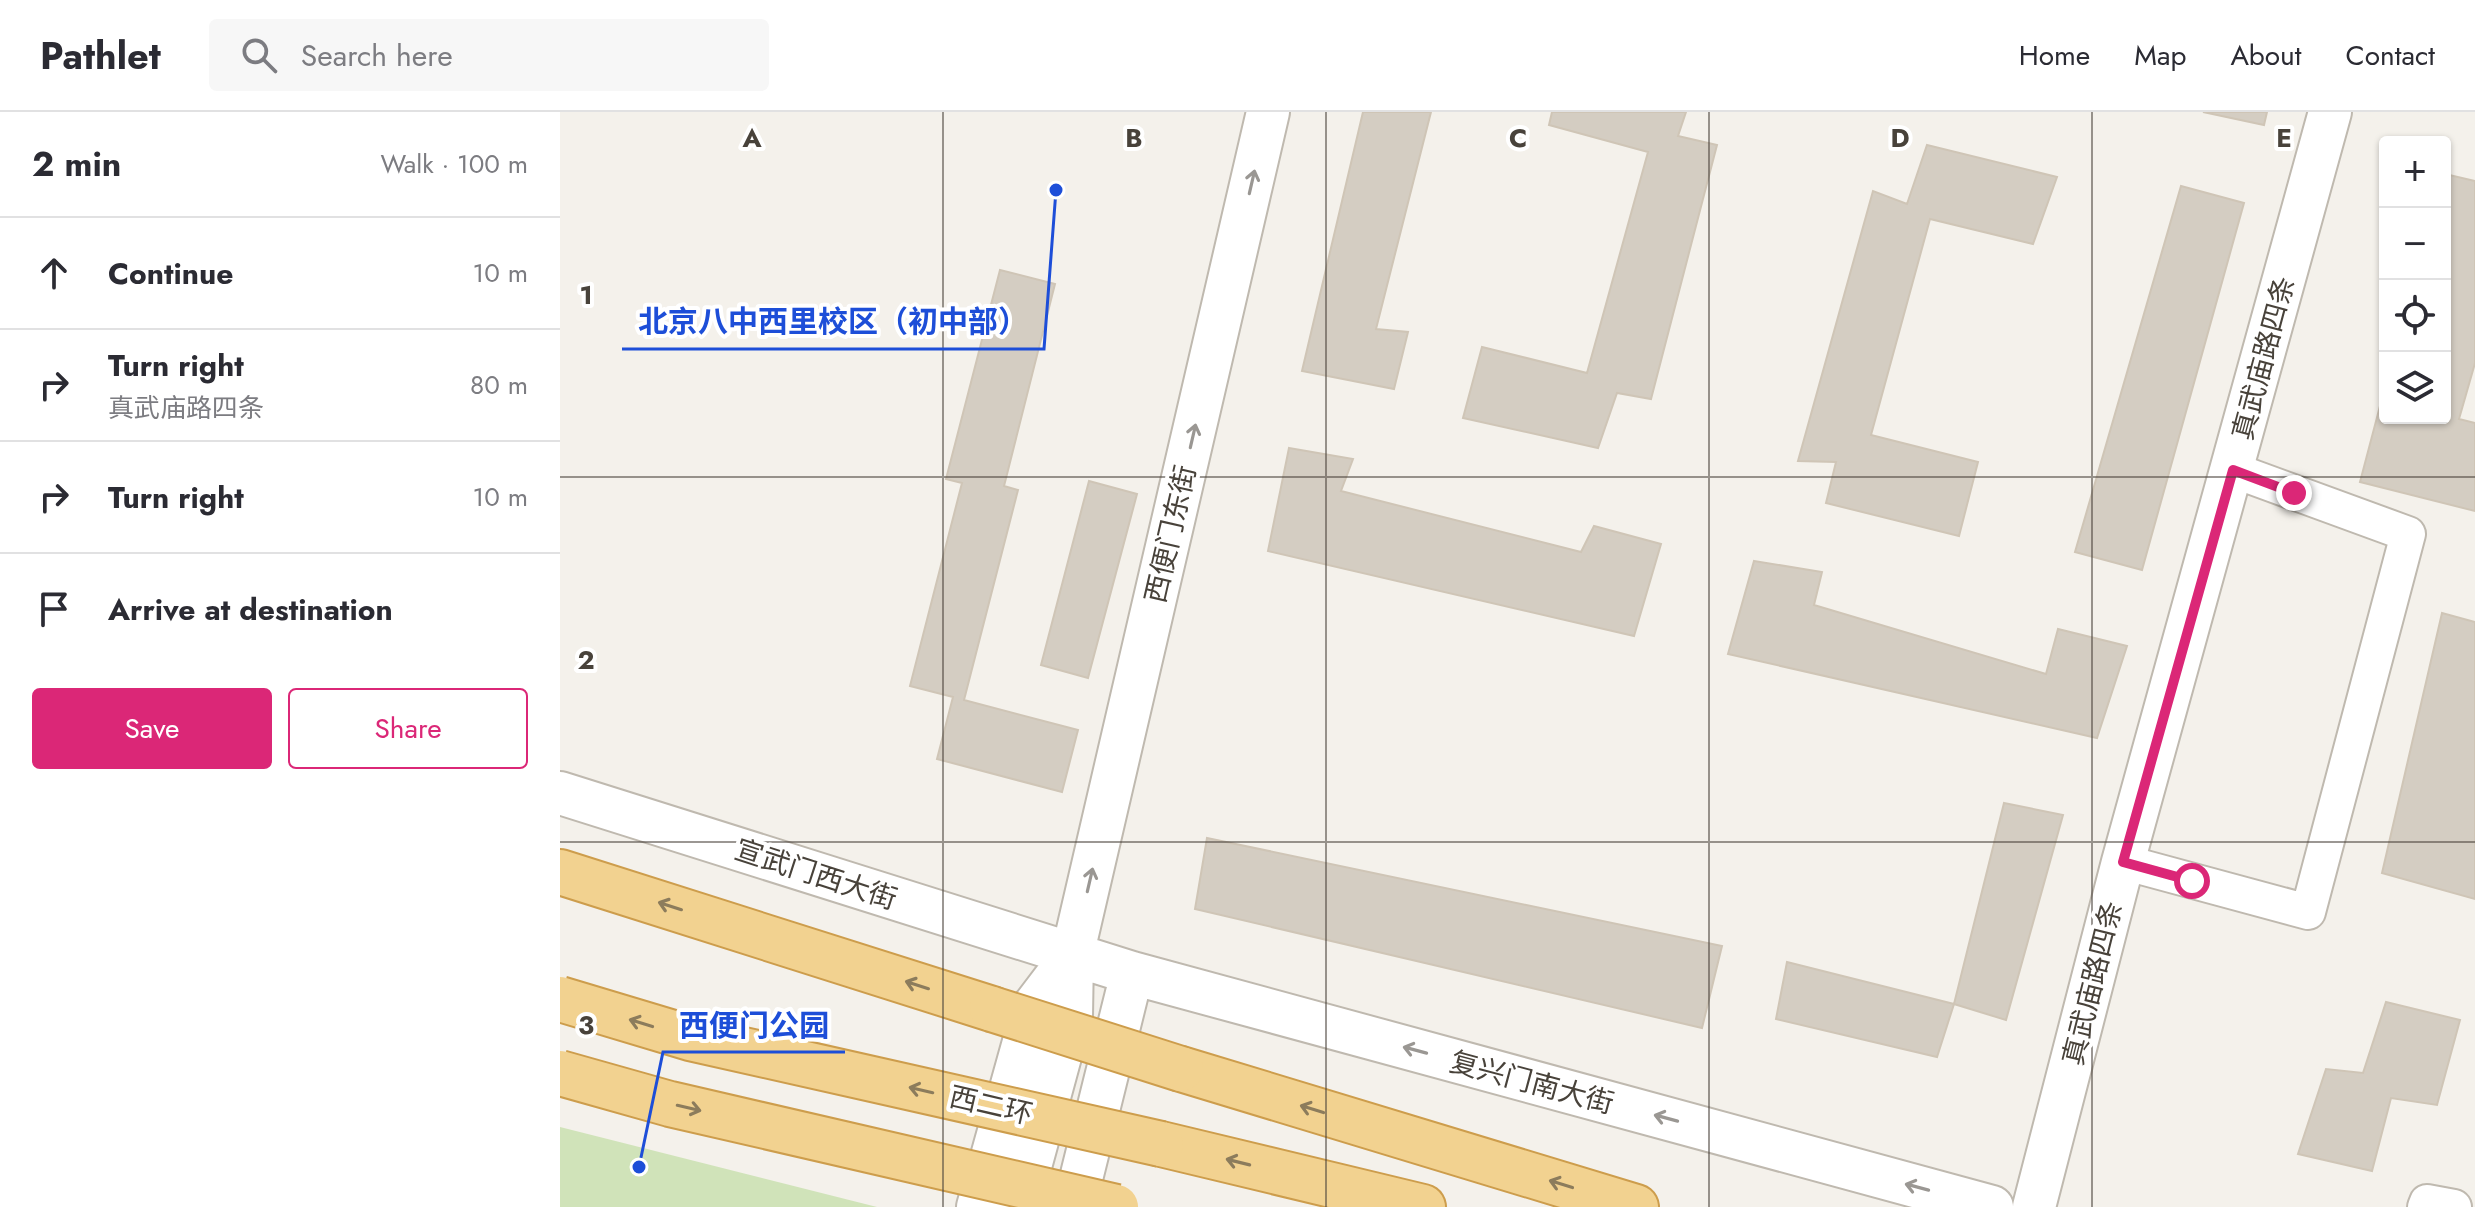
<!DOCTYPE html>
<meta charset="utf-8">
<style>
:root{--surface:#fff;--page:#f7f7f7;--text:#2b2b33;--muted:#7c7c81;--line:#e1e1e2;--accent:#db2777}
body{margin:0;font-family:Jost,"Noto Sans SC",sans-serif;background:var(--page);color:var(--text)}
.controls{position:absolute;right:24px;top:24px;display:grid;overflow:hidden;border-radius:8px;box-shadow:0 2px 6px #0004}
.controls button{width:72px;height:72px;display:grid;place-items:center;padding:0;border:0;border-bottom:2px solid var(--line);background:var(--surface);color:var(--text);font:40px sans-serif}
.stop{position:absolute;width:24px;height:24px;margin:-18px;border:6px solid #db2777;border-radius:50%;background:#fff}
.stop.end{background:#db2777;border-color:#fff;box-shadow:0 2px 8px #0008}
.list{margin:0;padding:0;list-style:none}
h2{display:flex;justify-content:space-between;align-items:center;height:104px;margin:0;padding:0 32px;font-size:34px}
h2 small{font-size:26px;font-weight:400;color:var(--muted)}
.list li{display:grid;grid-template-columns:52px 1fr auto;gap:24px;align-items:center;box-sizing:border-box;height:112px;padding:0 32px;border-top:2px solid var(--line)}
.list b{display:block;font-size:30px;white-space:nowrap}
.list p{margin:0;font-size:26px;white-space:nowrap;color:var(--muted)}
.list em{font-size:26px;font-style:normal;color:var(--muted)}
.actions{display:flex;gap:16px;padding:24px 32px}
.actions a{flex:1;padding:18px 0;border:2px solid var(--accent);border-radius:8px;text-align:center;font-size:28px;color:var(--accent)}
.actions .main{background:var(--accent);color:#fff}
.icon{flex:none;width:44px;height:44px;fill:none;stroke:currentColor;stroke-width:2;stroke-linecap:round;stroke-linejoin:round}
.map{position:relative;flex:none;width:1915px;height:1095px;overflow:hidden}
header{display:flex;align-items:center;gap:48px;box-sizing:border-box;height:112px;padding:0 40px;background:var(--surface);border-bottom:2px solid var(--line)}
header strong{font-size:38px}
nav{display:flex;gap:44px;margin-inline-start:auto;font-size:28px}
.search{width:560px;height:72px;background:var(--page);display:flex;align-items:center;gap:20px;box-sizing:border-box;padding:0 28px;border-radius:8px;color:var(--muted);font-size:30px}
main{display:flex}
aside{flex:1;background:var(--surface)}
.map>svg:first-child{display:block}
</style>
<header>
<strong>Pathlet</strong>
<div class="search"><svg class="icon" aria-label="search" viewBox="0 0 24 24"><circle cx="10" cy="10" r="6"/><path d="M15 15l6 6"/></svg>Search here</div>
<nav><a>Home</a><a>Map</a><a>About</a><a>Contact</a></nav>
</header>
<main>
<aside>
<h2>2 min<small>Walk · 100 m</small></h2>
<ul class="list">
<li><svg class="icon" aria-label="ahead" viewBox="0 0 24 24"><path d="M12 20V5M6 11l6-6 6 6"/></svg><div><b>Continue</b></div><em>10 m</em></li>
<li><svg class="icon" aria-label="right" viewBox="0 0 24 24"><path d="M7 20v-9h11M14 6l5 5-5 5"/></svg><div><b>Turn right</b><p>真武庙路四条</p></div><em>80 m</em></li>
<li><svg class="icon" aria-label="right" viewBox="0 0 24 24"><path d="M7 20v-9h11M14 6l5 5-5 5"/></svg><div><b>Turn right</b></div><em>10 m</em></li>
<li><svg class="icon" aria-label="arrive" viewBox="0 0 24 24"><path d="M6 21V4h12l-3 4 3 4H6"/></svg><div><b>Arrive at destination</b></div></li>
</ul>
<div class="actions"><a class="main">Save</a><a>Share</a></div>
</aside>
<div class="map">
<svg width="1915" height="1095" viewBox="0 0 1915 1095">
<rect width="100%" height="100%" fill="#f4f1eb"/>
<!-- green -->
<path fill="#d0e3b9" d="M0,1015L317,1095H0Z"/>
<!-- building -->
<path fill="#d4cdc2" stroke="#cfc5b6" stroke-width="2" d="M803,0H871L816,217L848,220L834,277L742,259Z
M992,0H1126L1118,24L1157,33L1091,287L1057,281L1038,336L903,306L922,235L1027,261L1088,40L989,13Z
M1643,0H1707L1704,13Z
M1367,33L1497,65L1473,132L1370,107L1311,323L1418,350L1399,424L1266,391L1276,350L1238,349L1313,79L1347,92Z
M1885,62L1915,69V251L1899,307L1915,311V399L1800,370L1825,275V306H1885Z
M1621,74L1684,91L1582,458L1515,440Z
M440,158L495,172L444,374L458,378L404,588L518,618L502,680L377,647L393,585L350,574L402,371L386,367Z
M729,336L793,347L781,379L1021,440L1034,414L1101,432L1074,524L708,439Z
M529,369L577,382L528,566L481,553Z
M1194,449L1262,460L1254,493L1486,562L1498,517L1567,534L1537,626L1168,542Z
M1882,501L1915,510V787L1822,761Z
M1444,691L1503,703L1446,908L1394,892Z
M647,726L1162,834L1142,916L635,797Z
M1227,850L1394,892L1377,945L1216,907Z
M1826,890L1900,908L1877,993L1831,986L1812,1059L1738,1042L1766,957L1803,961Z"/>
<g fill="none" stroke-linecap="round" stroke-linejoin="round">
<defs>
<path id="minor" d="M1563,750L1748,800L1848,422L1673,358
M1865,1095L1867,1090L1894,1095"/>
<path id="tertiary" d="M0,681L572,861L1432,1095
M418,1095L474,894L512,844
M459,1095L511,904L512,844L708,0
M514,1095L572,861
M1474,1095L1563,750L1770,0"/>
<path id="trunk" d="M0,760L432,897
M621,957L1076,1095
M601,1032L863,1095"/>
</defs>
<!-- minor casing -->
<use href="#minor" stroke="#bfb9af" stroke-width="38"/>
<!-- tertiary casing -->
<use href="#tertiary" stroke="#bfb9af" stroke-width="46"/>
<!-- trunk casing -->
<use href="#trunk" stroke="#cd9d4c" stroke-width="48"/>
<!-- minor -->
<use href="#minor" stroke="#fff" stroke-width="34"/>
<!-- tertiary -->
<use href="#tertiary" stroke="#fff" stroke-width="42"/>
<!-- trunk -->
<use href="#trunk" stroke="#f2d290" stroke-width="44"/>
<defs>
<path id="trunk-bridge" d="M0,887L130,926L601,1032
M432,897L621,957
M0,961L110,992L556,1095"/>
</defs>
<!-- trunk-bridge casing -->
<use href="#trunk-bridge" stroke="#cd9d4c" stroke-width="48" stroke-linecap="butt"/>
<!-- trunk-bridge -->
<use href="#trunk-bridge" stroke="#f2d290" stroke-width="44"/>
</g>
<!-- one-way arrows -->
<defs><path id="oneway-shaft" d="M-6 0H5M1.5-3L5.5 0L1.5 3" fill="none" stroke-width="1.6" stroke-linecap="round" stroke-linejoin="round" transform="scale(2)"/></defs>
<g stroke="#9a9793">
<use href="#oneway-shaft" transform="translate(692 70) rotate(-77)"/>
<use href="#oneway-shaft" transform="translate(633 324) rotate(-77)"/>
<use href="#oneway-shaft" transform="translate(530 768) rotate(-77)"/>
<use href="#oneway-shaft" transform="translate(855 938) rotate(-165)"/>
<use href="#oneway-shaft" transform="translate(1106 1006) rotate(-165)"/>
<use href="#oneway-shaft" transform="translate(1357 1075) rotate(-165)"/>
</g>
<g stroke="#8c7c5c">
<use href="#oneway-shaft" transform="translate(110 794) rotate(-162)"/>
<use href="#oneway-shaft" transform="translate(357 873) rotate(-162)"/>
<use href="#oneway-shaft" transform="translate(81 911) rotate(-163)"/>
<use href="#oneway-shaft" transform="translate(361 978) rotate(-167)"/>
<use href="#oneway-shaft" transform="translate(129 996) rotate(13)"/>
<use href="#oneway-shaft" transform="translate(752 997) rotate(-163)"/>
<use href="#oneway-shaft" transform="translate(678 1050) rotate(-166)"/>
<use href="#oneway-shaft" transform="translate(1001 1072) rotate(-163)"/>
</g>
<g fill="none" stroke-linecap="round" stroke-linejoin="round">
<!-- route -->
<path stroke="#db2777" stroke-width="10" d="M1632,769L1563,750L1673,358L1734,381"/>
</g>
<!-- grid -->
<path fill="none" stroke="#48423a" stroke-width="2" stroke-opacity="0.55" d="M383,0V1095M766,0V1095M1149,0V1095M1532,0V1095M0,365H1915M0,730H1915"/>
<g text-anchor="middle" stroke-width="8" stroke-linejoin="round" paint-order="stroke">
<!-- street labels -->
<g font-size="28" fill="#48423a" stroke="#fff">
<text transform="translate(1703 246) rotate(-75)" y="10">真武庙路四条</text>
<text transform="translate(610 422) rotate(-77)" y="10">西便门东街</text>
<text transform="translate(256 762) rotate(18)" y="10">宣武门西大街</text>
<text transform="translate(1532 871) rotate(-76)" y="10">真武庙路四条</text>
<text transform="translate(972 970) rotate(15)" y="10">复兴门南大街</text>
<text transform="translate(431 993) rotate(13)" y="10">西二环</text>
</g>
</g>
<g font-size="26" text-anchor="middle" font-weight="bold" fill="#48423a" stroke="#fff" stroke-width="8" stroke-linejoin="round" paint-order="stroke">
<text x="192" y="35">A</text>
<text x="574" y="35">B</text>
<text x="958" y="35">C</text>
<text x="1340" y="35">D</text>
<text x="1724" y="35">E</text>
<text x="26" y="192">1</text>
<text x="26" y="557">2</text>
<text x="26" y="922">3</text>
</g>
<!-- callouts -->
<path fill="none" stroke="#1d4ed8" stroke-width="3" d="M496 78L484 237H62M79 1055L103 940H285"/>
<g fill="#1d4ed8" stroke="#fff" stroke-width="3">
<circle cx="496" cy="78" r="8"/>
<circle cx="79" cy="1055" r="8"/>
</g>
<g font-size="30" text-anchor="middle" font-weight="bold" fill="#1d4ed8" stroke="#fff" stroke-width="8" stroke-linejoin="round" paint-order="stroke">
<text x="273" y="220">北京八中西里校区（初中部）</text>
<text x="194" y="924">西便门公园</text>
</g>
</svg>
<div class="controls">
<button>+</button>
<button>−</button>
<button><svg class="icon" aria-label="locate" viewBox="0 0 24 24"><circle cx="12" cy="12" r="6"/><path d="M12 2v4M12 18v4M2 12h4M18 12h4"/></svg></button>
<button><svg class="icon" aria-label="layers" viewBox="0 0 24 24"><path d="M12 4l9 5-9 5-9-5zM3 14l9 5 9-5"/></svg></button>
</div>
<div class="stop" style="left:1632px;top:769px"></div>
<div class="stop end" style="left:1734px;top:381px"></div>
</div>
</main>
